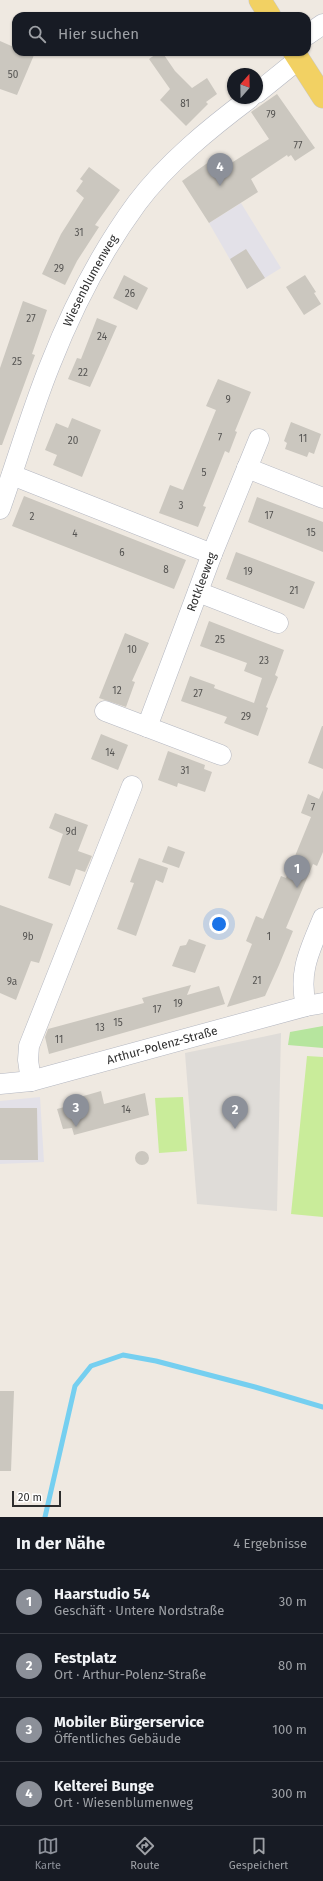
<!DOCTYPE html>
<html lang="de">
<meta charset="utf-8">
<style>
:root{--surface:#171b24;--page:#20242c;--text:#f1f3f6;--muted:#9ea1a6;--line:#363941;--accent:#8c9099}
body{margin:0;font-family:"Fira Sans",sans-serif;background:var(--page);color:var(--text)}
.compass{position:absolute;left:227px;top:68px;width:36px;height:36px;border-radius:50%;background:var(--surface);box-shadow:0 1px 3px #0004;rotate:20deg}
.scale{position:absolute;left:12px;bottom:10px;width:49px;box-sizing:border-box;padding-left:4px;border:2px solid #2e2e2e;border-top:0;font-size:11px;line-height:14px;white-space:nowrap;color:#2e2e2e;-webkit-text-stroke:3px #fff;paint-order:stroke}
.you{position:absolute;left:219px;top:924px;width:14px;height:14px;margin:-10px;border:3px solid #fff;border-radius:50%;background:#1a73e8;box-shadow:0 0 0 6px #1a73e833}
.badge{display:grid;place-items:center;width:26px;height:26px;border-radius:50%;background:var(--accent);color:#fff;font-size:13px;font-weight:700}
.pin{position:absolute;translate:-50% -33px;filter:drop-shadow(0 1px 2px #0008)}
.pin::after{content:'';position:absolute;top:21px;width:14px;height:12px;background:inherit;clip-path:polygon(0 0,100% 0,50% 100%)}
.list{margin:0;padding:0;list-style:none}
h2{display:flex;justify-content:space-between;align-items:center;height:52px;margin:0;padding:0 16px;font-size:17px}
h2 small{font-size:13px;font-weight:400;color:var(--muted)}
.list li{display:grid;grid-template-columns:26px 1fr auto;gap:12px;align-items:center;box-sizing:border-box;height:64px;padding:0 16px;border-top:1px solid var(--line)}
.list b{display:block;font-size:15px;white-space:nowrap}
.list p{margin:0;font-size:13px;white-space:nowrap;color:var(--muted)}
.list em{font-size:13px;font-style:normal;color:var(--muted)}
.icon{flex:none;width:22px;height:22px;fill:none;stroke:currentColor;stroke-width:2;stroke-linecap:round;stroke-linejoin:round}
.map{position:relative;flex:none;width:323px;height:1517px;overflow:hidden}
.search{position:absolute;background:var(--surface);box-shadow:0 1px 3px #0004;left:12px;right:12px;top:12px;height:44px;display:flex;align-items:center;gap:10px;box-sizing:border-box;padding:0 14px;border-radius:12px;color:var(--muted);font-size:15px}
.sheet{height:308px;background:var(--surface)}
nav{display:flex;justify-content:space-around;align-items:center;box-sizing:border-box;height:56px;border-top:1px solid var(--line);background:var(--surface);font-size:11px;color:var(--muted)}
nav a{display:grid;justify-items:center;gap:2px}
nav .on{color:var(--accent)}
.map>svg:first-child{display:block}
</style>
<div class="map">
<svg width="323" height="1517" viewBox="0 0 323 1517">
<rect width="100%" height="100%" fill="#efe9e1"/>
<!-- industrial -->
<path fill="#e3e1e8" d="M241,203L281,268L247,289L209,223Z
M40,1097L44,1162L0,1164V1101Z"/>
<!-- green -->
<path fill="#b6e59e" d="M323,1026V1048L288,1045L290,1032Z"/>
<!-- pitch -->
<path fill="#c9ec9a" d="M307,1056L323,1057V1217L291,1214Z
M183,1097L187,1151L159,1153L155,1098Z"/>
<!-- plaza -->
<path fill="#dfdcd8" d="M281,1033L277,1211L197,1204L185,1053Z"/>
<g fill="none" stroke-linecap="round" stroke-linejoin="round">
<!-- stream -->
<path stroke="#75cff0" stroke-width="5" d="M45,1517L75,1386L91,1366L123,1355L156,1361L255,1387L323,1407"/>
</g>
<!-- building -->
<path fill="#cbc7bf" d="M0,41L16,48V52H26L34,55L17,95L0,89Z
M159,52H162L175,71L192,88L207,78L217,94L206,102L208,104L186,126L160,100L170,89L149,59Z
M277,94L315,148L295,161L291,155L288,157L287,155L251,179L258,192L209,223L182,181L216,157L225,167L269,139L251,112Z
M89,167L120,190L95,225L99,227L77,261L65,285L42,274L61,234L84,198L76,191L83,181L80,179Z
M246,249L265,278L247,289L230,259Z
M124,275L148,288L137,310L113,298Z
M305,275L316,292L314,293L321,304L304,315L286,287Z
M23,301L47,310L32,354L35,355L2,445H0V368Z
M97,318L117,326L90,387L68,379L77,358L81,359Z
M218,379L251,392L235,431L237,432L229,453L225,451L203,506L206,507L198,527L159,513L170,485L183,490L216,410L206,406Z
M72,418L101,430L82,477L53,465L57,455L45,450L56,423L68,428Z
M291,422L321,434L314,454L309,452L307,457L285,449L287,443L284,441Z
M24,496L186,560L174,589L12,526Z
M257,497L323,522V552L248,522Z
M236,552L315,582L304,609L226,579Z
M209,621L284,650L275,675L278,677L266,707L268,708L258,736L224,723L227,717L181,701L190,676L215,685L214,688L254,703L262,678L244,671L247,663L200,646Z
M125,633L149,643L132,681L135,682L126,707L99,698Z
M322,726H323V769L308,763Z
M101,734L128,745L118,770L91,759Z
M168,751L205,765L204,769L212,772L205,792L178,783L177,787L158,780Z
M323,790V852L317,866L313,864L286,928L293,931L279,965L265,996L227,1007L252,944L246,941L256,916L263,919L281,876L286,878L311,817L301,813L308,794L319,799Z
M55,813L88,825L78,851L92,856L85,872L76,869L70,886L48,878L63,834L49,828Z
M168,846L185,852L179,868L162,862Z
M139,858L168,868L163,883L156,880L136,936L117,929L134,883L130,882Z
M0,905L53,924L39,963L31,961L16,1000L0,993Z
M189,939L206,945L195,973L172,966L180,946L186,945Z
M191,985L187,995L219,986L225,1004L49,1054L45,1037L48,1029L144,1003L142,998Z
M101,1091L104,1104L145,1093L149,1115L74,1135L72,1128L63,1129L57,1109L68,1106L66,1101Z
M0,1108H37L38,1160H0Z
M135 1158a7 7 0 1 1 14 0a7 7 0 1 1-14 0Z
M0,1391H14L11,1471H0Z"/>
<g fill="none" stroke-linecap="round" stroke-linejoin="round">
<defs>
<g id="minor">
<path d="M307,35L323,24"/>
<path d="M257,93L299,59"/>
<path d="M247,468L323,498"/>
<path d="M12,475L212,554"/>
<path id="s1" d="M0,509C17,461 31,412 50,365C72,309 101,252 137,203C167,163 210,128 250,98"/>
<path d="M198,592L278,623"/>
<path d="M105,711L221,755"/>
<path id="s2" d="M147,727L212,554L259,439"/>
<path d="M306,1006C298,971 310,950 323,918"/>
<path d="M31,1081L28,1060L29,1046L132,786"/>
<path id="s3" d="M0,1084L31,1081L306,1006L323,1003"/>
</g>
<path id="major" d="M260,0L270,16
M294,52L323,97"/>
</defs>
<!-- minor casing -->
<use href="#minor" stroke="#b4b7c1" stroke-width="21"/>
<!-- major casing -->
<use href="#major" stroke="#c9c9c9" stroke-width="23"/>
<!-- minor -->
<use href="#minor" stroke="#fff" stroke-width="20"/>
<!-- major -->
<use href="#major" stroke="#f2d163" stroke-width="22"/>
</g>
<g text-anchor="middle" stroke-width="3" stroke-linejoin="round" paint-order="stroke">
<!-- number labels -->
<g font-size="10" fill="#555452">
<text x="13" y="78">50</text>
<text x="185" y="107">81</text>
<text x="271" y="118">79</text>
<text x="298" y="149">77</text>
<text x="79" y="236">31</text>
<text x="59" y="272">29</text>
<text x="130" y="297">26</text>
<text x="31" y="322">27</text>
<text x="102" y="340">24</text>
<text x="17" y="365">25</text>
<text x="83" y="376">22</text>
<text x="228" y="403">9</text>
<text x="220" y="441">7</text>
<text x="303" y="442">11</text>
<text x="73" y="444">20</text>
<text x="204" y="476">5</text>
<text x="181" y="509">3</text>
<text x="269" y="519">17</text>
<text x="32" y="520">2</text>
<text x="311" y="536">15</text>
<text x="75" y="537">4</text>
<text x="122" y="556">6</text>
<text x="166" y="573">8</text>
<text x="248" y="575">19</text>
<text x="294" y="594">21</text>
<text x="220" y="643">25</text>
<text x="132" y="653">10</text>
<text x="264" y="664">23</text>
<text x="117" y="694">12</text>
<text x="198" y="697">27</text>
<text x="246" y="720">29</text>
<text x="110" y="756">14</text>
<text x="185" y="774">31</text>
<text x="313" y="811">7</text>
<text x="71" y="835">9d</text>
<text x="28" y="940">9b</text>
<text x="269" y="940">1</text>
<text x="257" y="984">21</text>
<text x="12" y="985">9a</text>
<text x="178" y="1007">19</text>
<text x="157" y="1013">17</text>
<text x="118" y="1026">15</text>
<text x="100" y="1031">13</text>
<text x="59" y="1043">11</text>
<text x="126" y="1113">14</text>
</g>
<!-- street labels -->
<g font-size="12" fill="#2e2e2e" stroke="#fff">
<text dy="4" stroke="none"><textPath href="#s1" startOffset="246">Wiesenblumenweg</textPath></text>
<text dy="4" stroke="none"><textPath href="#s2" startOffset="155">Rotkleeweg</textPath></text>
<text dy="4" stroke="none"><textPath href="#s3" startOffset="167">Arthur-Polenz-Straße</textPath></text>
</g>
</g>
</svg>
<svg class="compass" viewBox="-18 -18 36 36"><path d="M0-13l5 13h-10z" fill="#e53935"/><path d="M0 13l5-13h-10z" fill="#9ea1a6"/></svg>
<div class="scale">20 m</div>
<div class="you"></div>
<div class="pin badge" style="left:297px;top:888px">1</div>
<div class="pin badge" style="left:235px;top:1129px">2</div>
<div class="pin badge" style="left:76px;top:1127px">3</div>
<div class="pin badge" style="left:220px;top:186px">4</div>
<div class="search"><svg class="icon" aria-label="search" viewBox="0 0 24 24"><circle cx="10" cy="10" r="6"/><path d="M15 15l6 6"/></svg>Hier suchen</div>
</div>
<section class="sheet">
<h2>In der Nähe<small>4 Ergebnisse</small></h2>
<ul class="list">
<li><span class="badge">1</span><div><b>Haarstudio 54</b><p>Geschäft · Untere Nordstraße</p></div><em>30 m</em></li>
<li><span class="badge">2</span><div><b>Festplatz</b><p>Ort · Arthur-Polenz-Straße</p></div><em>80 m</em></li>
<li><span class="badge">3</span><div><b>Mobiler Bürgerservice</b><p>Öffentliches Gebäude</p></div><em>100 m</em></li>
<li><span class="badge">4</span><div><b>Kelterei Bunge</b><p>Ort · Wiesenblumenweg</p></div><em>300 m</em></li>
</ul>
</section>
<nav>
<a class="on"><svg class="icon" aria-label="map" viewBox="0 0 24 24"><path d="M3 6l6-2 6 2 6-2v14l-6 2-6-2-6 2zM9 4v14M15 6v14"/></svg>Karte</a>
<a><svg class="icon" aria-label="directions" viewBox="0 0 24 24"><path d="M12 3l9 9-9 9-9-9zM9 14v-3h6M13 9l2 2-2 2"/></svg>Route</a>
<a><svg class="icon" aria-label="saved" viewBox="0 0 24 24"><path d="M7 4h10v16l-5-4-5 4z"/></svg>Gespeichert</a>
</nav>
